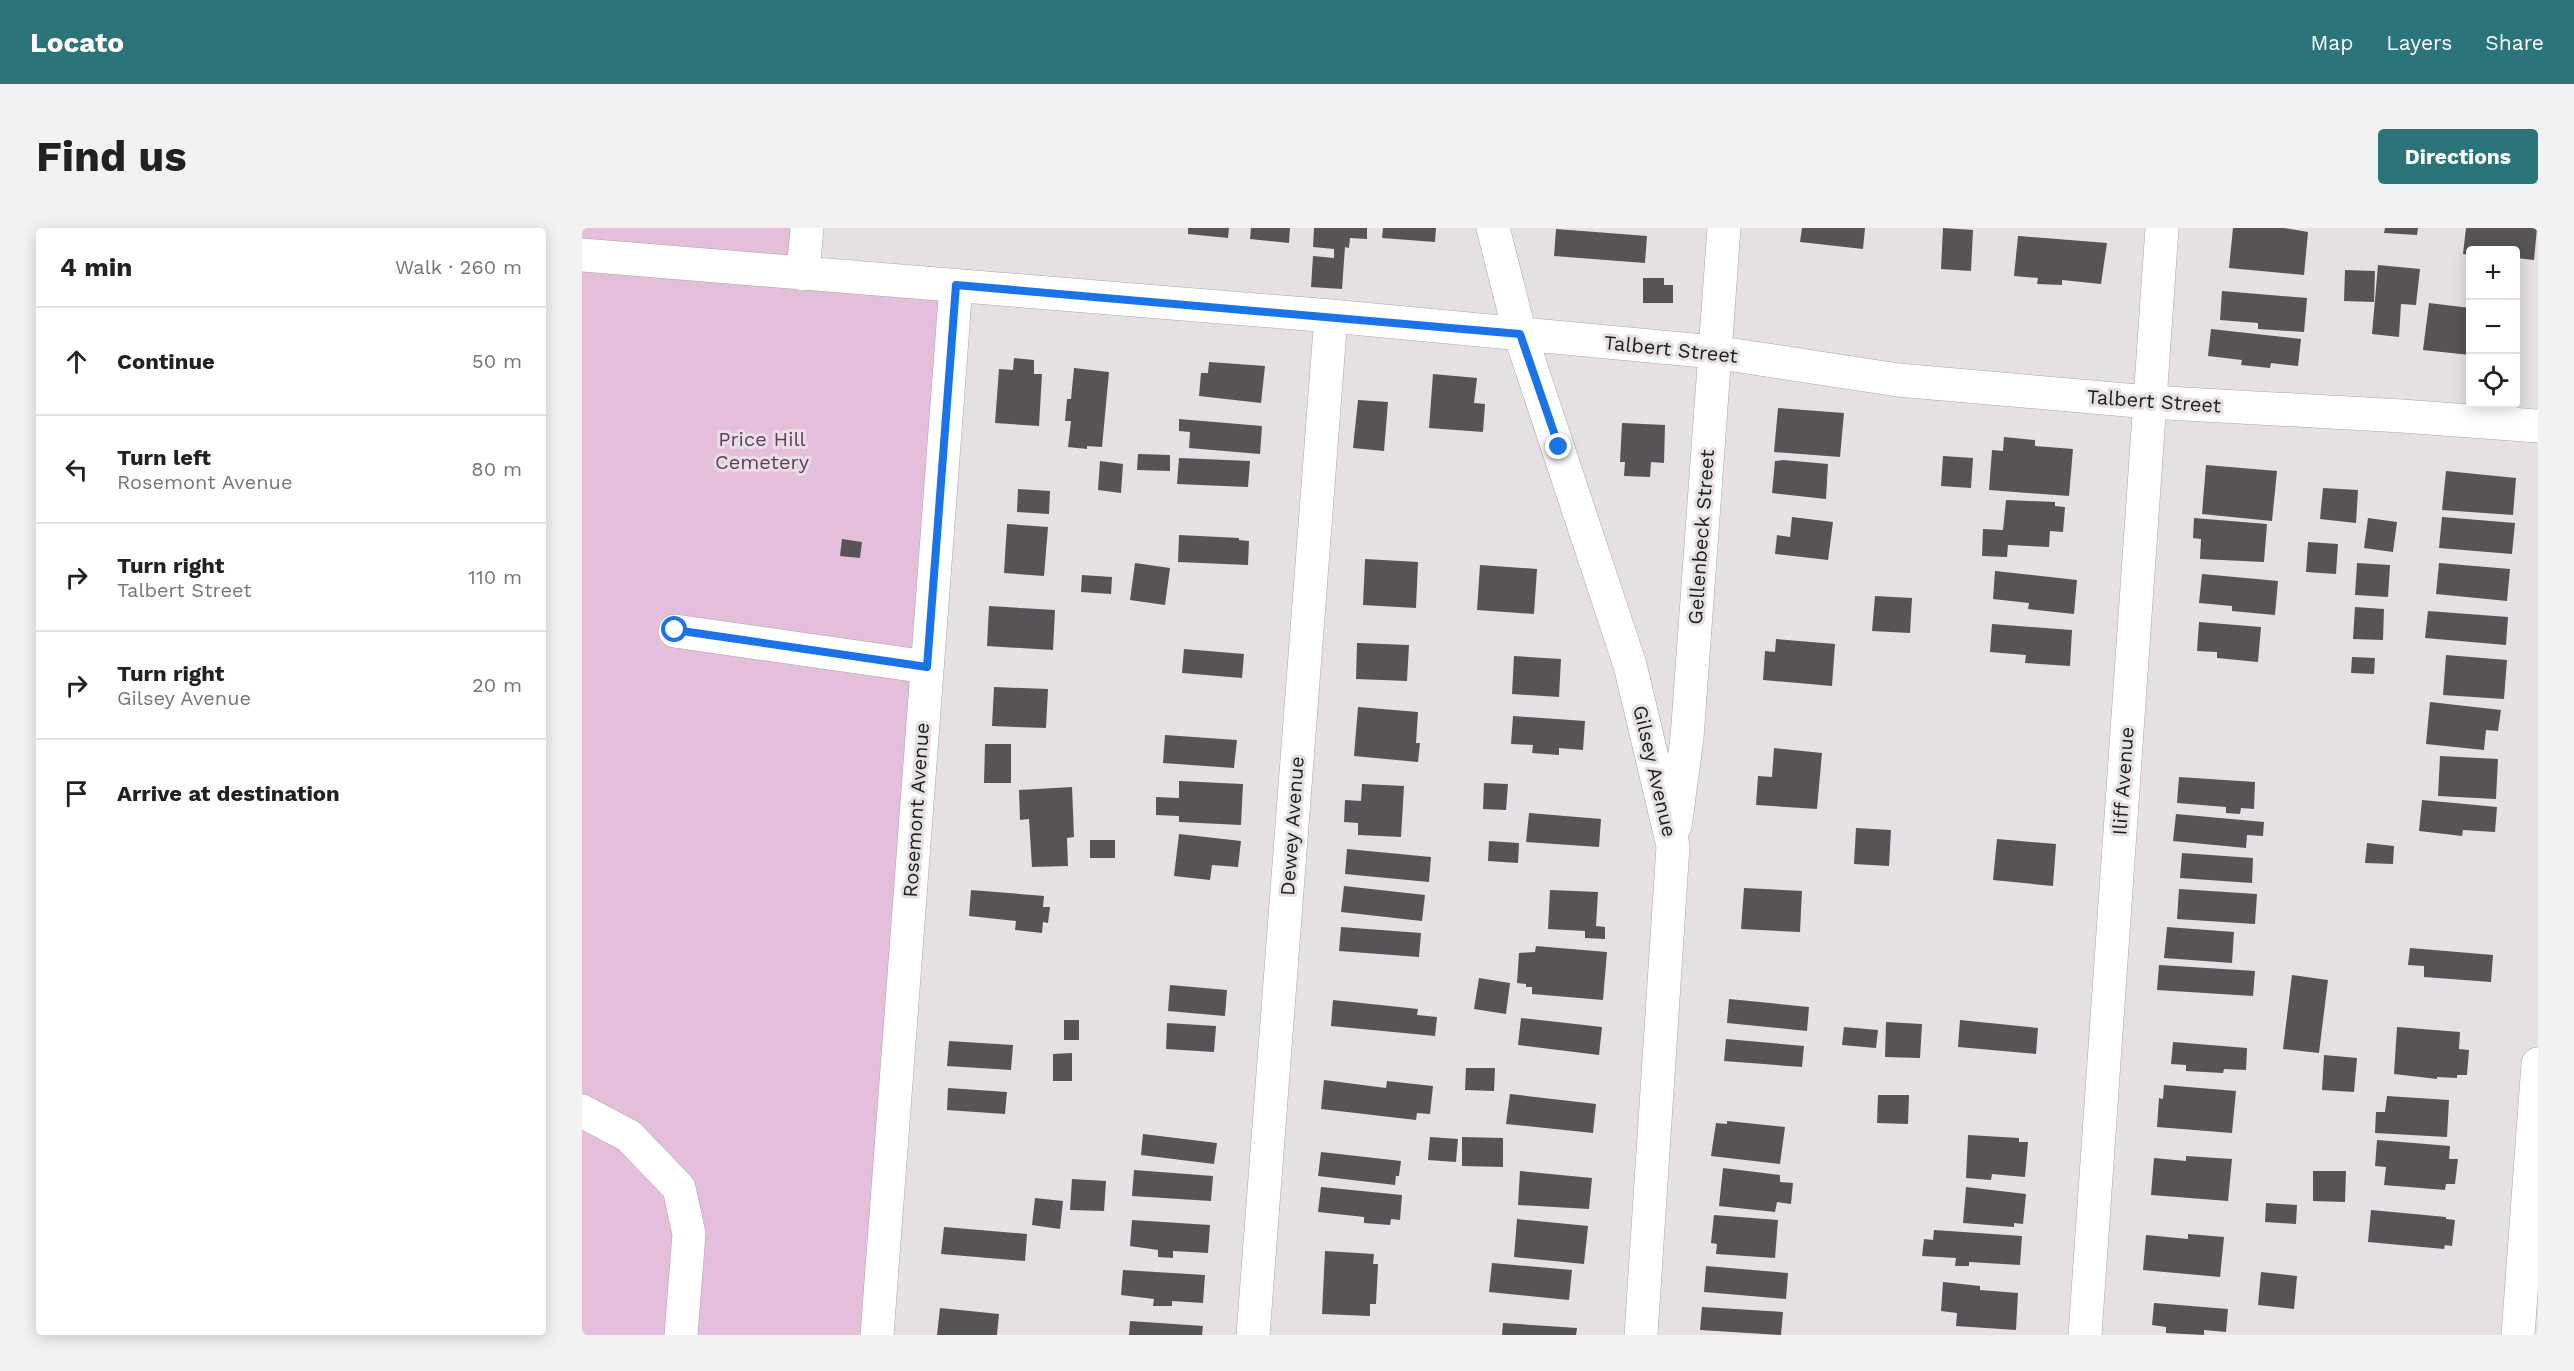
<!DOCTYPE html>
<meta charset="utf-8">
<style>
:root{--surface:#fff;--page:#f2f2f2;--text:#202124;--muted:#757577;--line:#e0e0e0;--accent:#2a747a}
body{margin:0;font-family:"Work Sans",sans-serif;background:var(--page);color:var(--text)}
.controls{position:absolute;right:18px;top:18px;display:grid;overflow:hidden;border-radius:6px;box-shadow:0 3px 15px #0003}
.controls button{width:54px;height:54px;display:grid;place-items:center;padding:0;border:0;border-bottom:2px solid var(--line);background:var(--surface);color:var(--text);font:30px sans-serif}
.stop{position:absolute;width:18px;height:18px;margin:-14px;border:4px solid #1a73e8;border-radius:50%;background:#fff}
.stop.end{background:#1a73e8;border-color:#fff;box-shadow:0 2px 6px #0008}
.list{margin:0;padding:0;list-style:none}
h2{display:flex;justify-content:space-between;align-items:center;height:78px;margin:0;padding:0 24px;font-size:26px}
h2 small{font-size:20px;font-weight:400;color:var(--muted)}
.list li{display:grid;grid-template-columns:39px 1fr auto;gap:18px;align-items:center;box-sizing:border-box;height:108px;padding:0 24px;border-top:2px solid var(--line)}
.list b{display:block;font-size:22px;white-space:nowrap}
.list p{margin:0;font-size:20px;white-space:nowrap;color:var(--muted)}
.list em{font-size:20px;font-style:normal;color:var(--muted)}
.icon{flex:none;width:33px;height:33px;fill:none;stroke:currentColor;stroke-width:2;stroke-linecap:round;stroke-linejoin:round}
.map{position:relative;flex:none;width:1956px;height:1107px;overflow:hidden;border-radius:6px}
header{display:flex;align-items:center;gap:36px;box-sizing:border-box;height:84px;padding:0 30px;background:var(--accent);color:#fff}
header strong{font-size:28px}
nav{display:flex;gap:33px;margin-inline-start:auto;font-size:21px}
.intro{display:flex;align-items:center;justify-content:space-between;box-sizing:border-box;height:144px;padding:0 36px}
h1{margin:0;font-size:42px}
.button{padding:15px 27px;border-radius:6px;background:var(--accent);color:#fff;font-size:21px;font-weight:700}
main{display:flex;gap:36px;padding:0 36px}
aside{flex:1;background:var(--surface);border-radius:6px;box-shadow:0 3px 15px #0003}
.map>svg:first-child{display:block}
</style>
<header>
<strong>Locato</strong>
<nav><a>Map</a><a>Layers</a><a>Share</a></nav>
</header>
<div class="intro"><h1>Find us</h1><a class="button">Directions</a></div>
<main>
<aside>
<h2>4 min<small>Walk · 260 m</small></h2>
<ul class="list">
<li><svg class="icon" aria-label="ahead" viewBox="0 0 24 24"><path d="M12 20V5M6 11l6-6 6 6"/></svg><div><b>Continue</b></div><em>50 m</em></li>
<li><svg class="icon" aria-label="left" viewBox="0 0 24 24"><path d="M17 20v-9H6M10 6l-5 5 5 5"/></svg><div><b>Turn left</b><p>Rosemont Avenue</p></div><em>80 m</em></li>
<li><svg class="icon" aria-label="right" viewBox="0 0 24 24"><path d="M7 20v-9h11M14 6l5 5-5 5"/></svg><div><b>Turn right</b><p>Talbert Street</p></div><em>110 m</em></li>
<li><svg class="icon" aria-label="right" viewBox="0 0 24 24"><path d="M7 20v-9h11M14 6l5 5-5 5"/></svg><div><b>Turn right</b><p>Gilsey Avenue</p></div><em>20 m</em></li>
<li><svg class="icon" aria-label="arrive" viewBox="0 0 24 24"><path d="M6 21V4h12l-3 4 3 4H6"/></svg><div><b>Arrive at destination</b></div></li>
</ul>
</aside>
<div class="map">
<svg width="1956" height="1107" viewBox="0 0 1956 1107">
<rect width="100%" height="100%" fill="#e6e0e5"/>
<!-- green -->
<path fill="#e5bedb" d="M0,0H225L221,46L374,57L295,1107H0Z"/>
<!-- building -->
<path fill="#585357" d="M606,0H647L646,10L606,6Z
M669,0H708L707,15L668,11Z
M732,0H785V11L768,10L767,20L763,19L760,61L729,59L731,28L752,30V21L731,19Z
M801,0H854L853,14L800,10Z
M1220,0H1283L1281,21L1218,14Z
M1361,0L1391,2L1389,43L1359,41Z
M1651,0H1702L1726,4L1722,47L1647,40Z
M1803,0H1836L1835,7L1802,5Z
M1884,0H1955L1952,32L1934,30V22H1888V27L1881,26Z
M974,1L1065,8L1063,35L972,28Z
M1436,8L1525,15L1519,56L1480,52V57L1455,56L1456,50L1432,48Z
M1796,37L1838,41L1834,77L1819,76L1817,109L1790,106Z
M1763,42L1793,43L1792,74L1762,73Z
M1061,50H1082V57H1091V75H1061Z
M1640,63L1725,70L1722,104L1676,101V95L1638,92Z
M1847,75L1888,80V127L1841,122Z
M1629,101L1719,111L1716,138L1689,135L1688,140L1659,137L1660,132L1626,128Z
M432,130L452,132V146H460L457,198L413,195L417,141L431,142Z
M627,134L683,138L679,175L617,168L619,145H626Z
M492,140L527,144L520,219L505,218V221L486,219L489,193H483L485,171H489Z
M851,146L895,150L892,175L903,176L901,204L847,200Z
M776,172L806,174L802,223L771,220Z
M1196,180L1262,185L1258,229L1192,224Z
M597,191L680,198L678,226L607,220L608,204L597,203Z
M1040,195L1083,197L1082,235L1069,234L1068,249L1042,248L1043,234H1038Z
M1422,209L1453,212V218L1491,221L1487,268L1407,262L1410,222L1421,223Z
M556,226L588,227V243L555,242Z
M1361,228L1391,230L1389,260L1359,258Z
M597,230L668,233L666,259L595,256Z
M1201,232L1246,236L1244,271L1190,265L1193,233Z
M518,233L541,236L539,265L516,262Z
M1624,237L1695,243L1690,293L1620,286Z
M1864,243L1934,250L1931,287L1860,282Z
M1741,260L1776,262L1774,295L1738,291Z
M436,261L468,263L467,286L435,284Z
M1424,272L1473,274V278L1483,279L1481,304L1468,303L1467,319L1426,317L1425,329L1400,328L1401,301L1421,302Z
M1210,289L1251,294L1246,332L1193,326L1195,307L1208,309Z
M1860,289L1933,295L1930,326L1857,320Z
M1612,290L1685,296L1682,334L1618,331L1619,311L1611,310Z
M1786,290L1815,294L1811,324L1782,320Z
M425,296L466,299L462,348L422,345Z
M597,307L657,310V312L667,313L666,337L596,334Z
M260,311L280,314L278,330L258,328Z
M1726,314L1756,316L1754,346L1724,344Z
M783,331L836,334L834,380L781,377Z
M553,335L588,340L583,377L548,372Z
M1775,335L1808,337L1806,369L1773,367Z
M1857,335L1928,341L1925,373L1854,366Z
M898,337L955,341L952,386L895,382Z
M1413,343L1495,352L1492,386L1446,381L1447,375L1411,371Z
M1620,346L1696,353L1693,387L1650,383V378L1617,375Z
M500,347L530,349L529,366L499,364Z
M1293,368L1330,370L1328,405L1290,403Z
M407,378L473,382L471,422L405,418Z
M1773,379L1802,381L1801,412L1771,411Z
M1846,383L1926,389L1924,417L1843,410Z
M1617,394L1679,399L1676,434L1635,430V424L1615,423Z
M1410,396L1490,402L1488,438L1443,435L1444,427L1408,424Z
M1194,411L1253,416L1250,458L1181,452L1183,423L1193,424Z
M775,415L827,417L825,453L774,451Z
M602,421L662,426L660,450L600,445Z
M1864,427L1925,432L1922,471L1861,467Z
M932,428L979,431L977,469L930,466Z
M1770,429L1793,430L1792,446L1769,445Z
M412,459L466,461L464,500L410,498Z
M1848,474L1919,482L1916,503L1904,502L1902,522L1844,516Z
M776,479L836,484L834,515H838L836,534L772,528Z
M931,488L1003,493L1001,522L977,520V527L950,525L951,517L929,516Z
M583,507L655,512L652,540L581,535Z
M403,516H429V555H402Z
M1192,520L1240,525L1235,581L1174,577L1176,548L1190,549Z
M1858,528L1916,531L1914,571L1856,568Z
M1597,549L1673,554L1672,581L1659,580L1658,586L1644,585V579L1595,575Z
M597,553L661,556L659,597L597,594V588L574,587V569L597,570Z
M902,555L926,556L924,582L901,581Z
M780,556L822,558L819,609L776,607V595L762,594L763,572L779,573Z
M490,559L492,609L485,610L486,638L450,639L447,591L438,592L437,562Z
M1840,572L1915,579L1913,604L1881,602L1880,608L1837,603Z
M947,585L1019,591L1017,619L944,614Z
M1594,586L1682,594L1681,608L1665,607L1664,620L1591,613Z
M1274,600L1309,602L1307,638L1272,636Z
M597,606L659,613L656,639L630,637L628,652L592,648Z
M1415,611L1474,616L1471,658L1411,652Z
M508,612H533V630H508Z
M907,613L937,615L936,635L906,633Z
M1785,615L1812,618L1811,636L1783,635Z
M765,621L849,629L847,654L763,646Z
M1600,625L1671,630L1670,655L1598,650Z
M762,658L843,667L840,693L759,684Z
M1162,660L1220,663L1218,704L1159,701Z
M1597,661L1675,666L1673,696L1595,691Z
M389,662L462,668L461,679H468L466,695L461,694L460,705L433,702L434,693L387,688Z
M968,662L1016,664L1014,698L1023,699V711L1003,710V703L966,701Z
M759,699L839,705L837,729L757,723Z
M1585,699L1652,704L1650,735L1582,730Z
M954,718L1025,724L1021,772L950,766V759H944V756L935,755L937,725L953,724Z
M1828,720L1911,727L1909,754L1842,749V738L1826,737Z
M1577,737L1673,743L1671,768L1575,762Z
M1710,747L1746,752L1737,825L1701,821Z
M897,750L928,755L924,786L892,781Z
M588,757L645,762L643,788L586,783Z
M1147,771L1227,779L1225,803L1145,795Z
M751,772L836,781L835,787L855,789L853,808L749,798Z
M939,790L1020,799L1017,827L936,817Z
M482,792H497V812H482Z
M1378,792L1456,800L1454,826L1376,819Z
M1304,794L1340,796L1338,830L1303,829Z
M585,795L634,798L632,824L584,821Z
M1262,799L1296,802L1294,820L1260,817Z
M1815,799L1878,804L1877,821L1887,822L1885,847H1875V850L1855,849V851L1812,846Z
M1144,811L1222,818L1220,839L1142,833Z
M367,813L431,817L429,842L365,838Z
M1591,814L1665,820L1664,842L1642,841L1641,845L1604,843V837L1589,836Z
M490,825V853H471V826Z
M1742,827L1775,830L1772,864L1740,862Z
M884,840H913L912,863L883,862Z
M742,852L804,860L805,853L851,858L848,886L835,885L834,892L739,881Z
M1582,857L1654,863L1650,905L1575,899L1577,870L1581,871Z
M366,860L425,864L423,886L365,882Z
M928,866L1014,876L1011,905L924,896Z
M1296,867H1327L1326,896L1295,895Z
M1805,868L1867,872L1865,909L1793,905L1794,884H1803Z
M1145,893L1203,899L1198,936L1129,928L1134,895L1145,896Z
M561,906L635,915L632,936L559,927Z
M1386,907L1437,910V914H1446L1443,949L1410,946L1409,952L1384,950Z
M848,909L876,911L874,934L846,932Z
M880,909L921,910V939L880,938Z
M1795,912L1868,918L1867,931H1876L1873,956H1864L1863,962L1802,957L1804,939L1793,938Z
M739,924L819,933L817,948H814L813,957L736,948Z
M1604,928L1650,931L1646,973L1569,967L1572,930L1604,933Z
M1141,940L1198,947V954L1211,955L1209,976L1195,974L1193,984L1137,978Z
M552,942L631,948L629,973L550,968Z
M938,943L1010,950L1007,981L936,977Z
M1731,943H1764L1763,974L1731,973Z
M490,951L524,953L522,983L488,982Z
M739,959L820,967L818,992L809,991L808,997L782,995V989L736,984Z
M1384,959L1444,966L1441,996L1432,995V999L1381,995Z
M453,970L481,973L478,1001L450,997Z
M1684,975L1715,977L1714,996L1683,994Z
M1789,982L1864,989V991L1873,992L1870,1018L1863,1017L1862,1021L1786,1014Z
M1132,987L1196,992L1193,1030L1134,1026L1135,1016L1129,1015Z
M935,991L1006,998L1002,1036L932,1029Z
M550,992L628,997L626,1025L591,1023V1030L576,1029V1022L548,1018Z
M362,999L445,1006L443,1033L359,1026Z
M1352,1002L1440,1008L1438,1037L1387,1034V1038H1373L1374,1030L1340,1028L1342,1011L1351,1012Z
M1606,1006L1642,1009L1638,1049L1561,1042L1564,1007L1606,1011Z
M743,1023L792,1026L791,1036H796L794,1076H788V1088L740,1086Z
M910,1035L990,1042L987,1072L907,1064Z
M1124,1038L1206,1045L1204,1071L1122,1064Z
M541,1042L623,1047L621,1075L590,1073V1078H571L572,1071L539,1067Z
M1679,1044L1715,1048L1712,1081L1676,1077Z
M1361,1054L1398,1058V1062L1436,1065L1434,1102L1374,1098L1375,1085L1359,1083Z
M1572,1075L1646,1081L1644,1104L1622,1102V1107L1584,1105V1099L1570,1097Z
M1120,1079L1201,1084L1199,1107L1118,1102Z
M358,1080L417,1086L415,1107H355Z
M548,1093L621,1098L620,1107H547Z
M921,1095L995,1100L994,1107H920Z"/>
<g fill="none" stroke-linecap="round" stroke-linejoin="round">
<defs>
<path id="minor" d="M911,0L938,106L1048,437L1091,618L1059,1107
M0,27L749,88L1132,124L1316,152L1567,174L1820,188L1956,198
M221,46L225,0
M93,403L345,439
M1093,598L1105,510L1142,0
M0,883L47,908L97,960L107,1006L99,1107
M295,1107L374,57
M671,1107L749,88
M1503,1107L1580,0
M1936,1107L1956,836"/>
</defs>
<!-- minor casing -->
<use href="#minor" stroke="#aaa5a9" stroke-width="34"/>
<!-- minor -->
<use href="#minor" stroke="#fff" stroke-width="33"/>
</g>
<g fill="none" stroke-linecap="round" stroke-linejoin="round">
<!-- route -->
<path stroke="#1a73e8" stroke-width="8" d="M93,402L345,439L374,57L938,106L977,219"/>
</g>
<g text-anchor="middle" stroke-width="6" stroke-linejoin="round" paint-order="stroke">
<!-- street labels -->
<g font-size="20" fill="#1f1d1e" stroke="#e6e0e5">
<text transform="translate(1089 121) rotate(6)" y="7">Talbert Street</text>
<text transform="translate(1572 173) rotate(4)" y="7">Talbert Street</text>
<text transform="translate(1119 309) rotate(-86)" y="7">Gellenbeck Street</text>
<text transform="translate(1073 543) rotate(77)" y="7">Gilsey Avenue</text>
<text transform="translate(1541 553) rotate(-86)" y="7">Iliff Avenue</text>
<text transform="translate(334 582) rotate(-86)" y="7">Rosemont Avenue</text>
<text transform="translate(710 598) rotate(-86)" y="7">Dewey Avenue</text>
</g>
<!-- park labels -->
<g font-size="20" fill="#68365e" stroke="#e6e0e5">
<text x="180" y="218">Price Hill<tspan x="180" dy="23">Cemetery</tspan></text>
</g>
</g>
</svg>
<div class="controls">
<button>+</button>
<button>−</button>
<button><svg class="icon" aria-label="locate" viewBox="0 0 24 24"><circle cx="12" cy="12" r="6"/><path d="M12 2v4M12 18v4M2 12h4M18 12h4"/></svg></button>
</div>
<div class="stop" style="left:93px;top:402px"></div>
<div class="stop end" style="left:977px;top:219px"></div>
</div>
</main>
